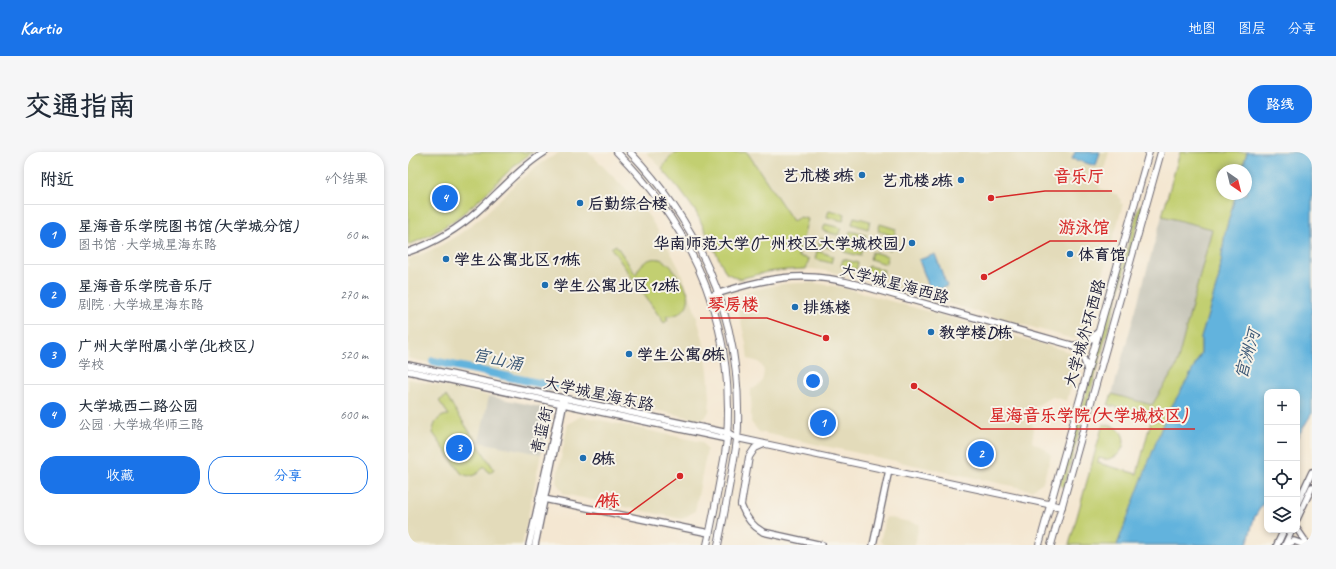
<!DOCTYPE html>
<html lang="zh">
<meta charset="utf-8">
<style>
:root{--surface:#fff;--page:#f6f6f7;--text:#1f2937;--muted:#747a83;--line:#e0e1e3;--accent:#1a73e8}
body{margin:0;font-family:Caveat,"LXGW WenKai TC",sans-serif;background:var(--page);color:var(--text)}
.controls{position:absolute;right:12px;bottom:12px;display:grid;overflow:hidden;border-radius:8px;box-shadow:0 2px 6px #0003}
.controls button{width:36px;height:36px;display:grid;place-items:center;padding:0;border:0;border-bottom:1px solid var(--line);background:var(--surface);color:var(--text);font:20px sans-serif}
.compass{position:absolute;left:808px;top:12px;width:36px;height:36px;border-radius:50%;background:var(--surface);box-shadow:0 2px 6px #0003;rotate:145deg}
.you{position:absolute;left:405px;top:229px;width:14px;height:14px;margin:-10px;border:3px solid #fff;border-radius:50%;background:#1a73e8;box-shadow:0 0 0 6px #1a73e833}
.badge{display:grid;place-items:center;width:26px;height:26px;border-radius:50%;background:var(--accent);color:#fff;font-size:13px;font-weight:700}
.pin{position:absolute;translate:-50% -50%;border:2px solid #fff;box-shadow:0 1px 4px #0006}
.list{margin:0;padding:0;list-style:none}
h2{display:flex;justify-content:space-between;align-items:center;height:52px;margin:0;padding:0 16px;font-size:17px}
h2 small{font-size:13px;font-weight:400;color:var(--muted)}
.list li{display:grid;grid-template-columns:26px 1fr auto;gap:12px;align-items:center;box-sizing:border-box;height:60px;padding:0 16px;border-top:1px solid var(--line)}
.list b{display:block;font-size:15px;white-space:nowrap}
.list p{margin:0;font-size:13px;white-space:nowrap;color:var(--muted)}
.list em{font-size:13px;font-style:normal;color:var(--muted)}
.actions{display:flex;gap:8px;padding:12px 16px}
.actions a{flex:1;padding:9px 0;border:1px solid var(--accent);border-radius:16px;text-align:center;font-size:14px;color:var(--accent)}
.actions .main{background:var(--accent);color:#fff}
.icon{flex:none;width:22px;height:22px;fill:none;stroke:currentColor;stroke-width:2;stroke-linecap:round;stroke-linejoin:round}
.map{position:relative;flex:none;width:904px;height:393px;overflow:hidden;border-radius:16px}
header{display:flex;align-items:center;gap:24px;box-sizing:border-box;height:56px;padding:0 20px;background:var(--accent);color:#fff}
header strong{font-size:19px}
nav{display:flex;gap:22px;margin-inline-start:auto;font-size:14px}
.intro{display:flex;align-items:center;justify-content:space-between;box-sizing:border-box;height:96px;padding:0 24px}
h1{margin:0;font-size:28px}
.button{padding:10px 18px;border-radius:16px;background:var(--accent);color:#fff;font-size:14px;font-weight:700}
main{display:flex;gap:24px;padding:0 24px}
aside{flex:1;background:var(--surface);border-radius:16px;box-shadow:0 2px 6px #0003}
.map>svg:first-child{display:block}
</style>
<header>
<strong>Kartio</strong>
<nav><a>地图</a><a>图层</a><a>分享</a></nav>
</header>
<div class="intro"><h1>交通指南</h1><a class="button">路线</a></div>
<main>
<aside>
<h2>附近<small>4个结果</small></h2>
<ul class="list">
<li><span class="badge">1</span><div><b>星海音乐学院图书馆(大学城分馆)</b><p>图书馆 · 大学城星海东路</p></div><em>60 m</em></li>
<li><span class="badge">2</span><div><b>星海音乐学院音乐厅</b><p>剧院 · 大学城星海东路</p></div><em>270 m</em></li>
<li><span class="badge">3</span><div><b>广州大学附属小学(北校区)</b><p>学校</p></div><em>520 m</em></li>
<li><span class="badge">4</span><div><b>大学城西二路公园</b><p>公园 · 大学城华师三路</p></div><em>600 m</em></li>
</ul>
<div class="actions"><a class="main">收藏</a><a>分享</a></div>
</aside>
<div class="map">
<svg width="904" height="393" viewBox="0 0 904 393">
<rect width="100%" height="100%" fill="#f7f3e8"/>
<filter id="ink" filterUnits="userSpaceOnUse"><feTurbulence type="fractalNoise" baseFrequency=".025" numOctaves="2"/><feDisplacementMap in="SourceGraphic" scale="8" xChannelSelector="R" yChannelSelector="G"/><feConvolveMatrix kernelMatrix="1 2 1 2 8 2 1 2 1" color-interpolation-filters="sRGB"/></filter>
<filter id="wash" filterUnits="userSpaceOnUse"><feTurbulence type="fractalNoise" baseFrequency=".012" numOctaves="4" result="noise"/><feDisplacementMap in="SourceGraphic" scale="16" xChannelSelector="R" yChannelSelector="G"/><feGaussianBlur stdDeviation="0.9" result="paint"/><feColorMatrix in="noise" values="0 0 0 0 0 0 0 0 0 0 0 0 0 0 0 0 0 1.4 0 .05"/><feComposite in="paint" operator="in"/></filter>
<g filter="url(#wash)">
<rect width="100%" height="100%" fill="#f4e7d2"/>
<!-- built -->
<path fill="#e3dbba" d="M152,0H181L227,47L242,66L261,97L271,116L282,143L295,187L300,219L302,246L301,259L297,266L289,267L149,237L150,233L25,207L24,211L0,206V108L30,95L53,81L76,63L109,30L134,11Z
M238,0H701L691,36L710,43L713,48L712,51L715,52L679,179L666,187L448,125L424,120L405,117L378,118L354,121L331,127L318,121L288,60L263,26Z
M391,131H406L433,135L662,200L669,212L659,249L645,245L640,247L628,254L621,264L626,277L624,290L636,296L643,303L635,330L623,338L351,280L343,270V237L348,235L353,231L355,226L356,219L354,214L351,210L340,207L338,191L329,153L336,140L374,132Z
M0,227L81,244L71,290L133,302L114,393H0Z
M173,264L294,290L299,298L287,359L274,367L156,342L148,330L160,272Z
M478,365L511,372L507,393H476L472,389Z"/>
<!-- industrial -->
<path fill="#c6c5b8" d="M754,64L805,77L768,215L744,253L704,242Z
M81,244L132,255L140,267L133,302L71,290Z"/>
<!-- green -->
<path fill="#c2cf71" stroke="#727856" d="M0,0H125C102,15 85,36 65,53C46,70 24,84 0,93Z
M272,0H339L385,69L392,65L400,67L390,104L401,107L398,117L378,118L359,120L331,127L318,121L288,60L272,38L254,17C259,8 263,2 272,0Z
M772,0H839L834,18H814V42H828L817,81L811,125L793,186V201L724,354L709,393H661L695,272C700,273 706,274 710,277C725,290 709,313 691,306L690,311L729,322L744,265L700,253L704,242L744,253L768,215L804,77L754,64Z
M731,54H734V57L656,334L654,335L652,333Z
M421,58L437,62L435,69L419,65Z
M446,65L462,69L460,77L444,72Z
M417,72L433,76L430,83L415,79Z
M472,72L488,77L486,84L470,79Z
M442,79L458,83L456,90L440,86Z
M413,86L429,90L427,97L411,93Z
M468,86L484,90L482,98L466,93Z
M208,93L228,123C232,109 247,101 259,111C265,115 268,123 272,128C275,132 279,137 280,142C283,156 270,165 258,164L260,168L256,171L203,96Z
M439,93L454,97L452,104L436,100Z
M409,99L425,104L423,111L407,107Z
M464,100L480,104L478,112L462,107Z
M435,107L450,111L448,118L433,114Z
M460,114L476,118L474,126L458,121Z
M38,244L86,317L81,321L76,314C70,323 63,327 53,321L25,281C25,271 31,263 41,263L31,249Z"/>
<!-- water -->
<path fill="#62b3dd" stroke="#426a8c" d="M667,0H692L688,14L664,7Z
M839,0H904V261L889,286V240H859V345L846,366L839,393H709L758,264L783,221L793,201V186L811,125L817,81L828,42H838V18H834Z
M527,102L539,134L523,140L511,108Z"/>
<g fill="none" stroke-linecap="round" stroke-linejoin="round">
<!-- river -->
<path stroke="#62b3dd" stroke-width="8" d="M25,209L149,235"/>
</g>
</g>
<g filter="url(#ink)">
<g fill="none" stroke-linecap="round" stroke-linejoin="round">
<defs>
<path id="secondary" d="M0,100C26,91 50,77 71,58C93,38 112,16 137,0
M302,144C359,126 392,117 451,133L663,193C673,194 683,189 689,181
M663,193C673,200 677,207 679,219
M0,213L320,281
M0,219L319,287
M131,346L301,381
M889,352L904,320
M333,353C337,364 344,374 355,380L414,393
M889,367L904,335
M889,377L900,393
M121,393L153,250
M127,393L156,250
M465,393L481,318
M869,393L876,378
M877,393L884,378
M878,393L886,389L897,393"/>
<path id="primary" d="M209,0C287,79 327,173 319,285C318,300 315,314 312,327C308,349 304,371 299,393
M222,0C294,76 333,168 330,274C330,285 328,296 326,307C321,336 316,364 310,393
M320,281L329,286L654,355
M333,353L341,305L347,296L356,292
M631,393L741,0
M643,393L753,0"/>
</defs>
<!-- secondary casing -->
<use href="#secondary" stroke="#6c6770" stroke-width="8"/>
<!-- primary casing -->
<use href="#primary" stroke="#6c6770" stroke-width="8"/>
<!-- secondary -->
<use href="#secondary" stroke="#fff" stroke-width="5.5"/>
<!-- primary -->
<use href="#primary" stroke="#fff" stroke-width="6"/>
</g>
</g>
<!-- markers -->
<g fill="#1f6fb2" stroke="#f7f3e8" stroke-width="1.5">
<circle cx="454" cy="23" r="4"/>
<circle cx="553" cy="28" r="4"/>
<circle cx="172" cy="51" r="4"/>
<circle cx="504" cy="91" r="4"/>
<circle cx="662" cy="102" r="4"/>
<circle cx="38" cy="107" r="4"/>
<circle cx="137" cy="133" r="4"/>
<circle cx="387" cy="155" r="4"/>
<circle cx="523" cy="180" r="4"/>
<circle cx="221" cy="202" r="4"/>
<circle cx="175" cy="306" r="4"/>
</g>
<g text-anchor="middle" stroke-width="4" stroke-linejoin="round" paint-order="stroke">
<!-- poi labels -->
<g font-size="16" font-weight="bold" fill="#22223b" stroke="#f7f3e8" text-anchor="start">
<text x="446" y="29" text-anchor="end">艺术楼3栋</text>
<text x="545" y="34" text-anchor="end">艺术楼2栋</text>
<text x="180" y="57">后勤综合楼</text>
<text x="496" y="97" text-anchor="end">华南师范大学(广州校区大学城校园)</text>
<text x="670" y="108">体育馆</text>
<text x="46" y="113">学生公寓北区11栋</text>
<text x="145" y="139">学生公寓北区12栋</text>
<text x="395" y="161">排练楼</text>
<text x="531" y="186">教学楼D栋</text>
<text x="229" y="208">学生公寓B栋</text>
<text x="183" y="312">B栋</text>
</g>
<!-- street labels -->
<g font-size="16" fill="#22223b" stroke="#f7f3e8">
<text transform="translate(487 131) rotate(15)" y="6">大学城星海西路</text>
<text transform="translate(676 181) rotate(-74)" y="6">大学城外环西路</text>
<text transform="translate(191 241) rotate(12)" y="6">大学城星海东路</text>
<text transform="translate(133 278) rotate(-77)" y="6">青蓝街</text>
</g>
<!-- water labels -->
<g font-size="17" font-style="italic" fill="#385574" stroke="#f7f3e8">
<text transform="translate(839 202) rotate(-74)" y="6">官洲河</text>
<text transform="translate(90 207) rotate(12)" y="6">官山涌</text>
</g>
</g>
<!-- callouts -->
<path fill="none" stroke="#d62828" stroke-width="1.5" d="M583 46L637 39H704M576 125L642 89H709M418 186L359 166H292M506 234L573 277H787M272 324L220 362H178"/>
<g fill="#d62828" stroke="#f7f3e8" stroke-width="1.5">
<circle cx="583" cy="46" r="4"/>
<circle cx="576" cy="125" r="4"/>
<circle cx="418" cy="186" r="4"/>
<circle cx="506" cy="234" r="4"/>
<circle cx="272" cy="324" r="4"/>
</g>
<g font-size="17" text-anchor="middle" font-weight="bold" fill="#d62828" stroke="#f7f3e8" stroke-width="4" stroke-linejoin="round" paint-order="stroke">
<text x="671" y="30">音乐厅</text>
<text x="676" y="81">游泳馆</text>
<text x="325" y="158">琴房楼</text>
<text x="680" y="269">星海音乐学院(大学城校区)</text>
<text x="199" y="354">A栋</text>
</g>
</svg>
<div class="controls">
<button>+</button>
<button>−</button>
<button><svg class="icon" aria-label="locate" viewBox="0 0 24 24"><circle cx="12" cy="12" r="6"/><path d="M12 2v4M12 18v4M2 12h4M18 12h4"/></svg></button>
<button><svg class="icon" aria-label="layers" viewBox="0 0 24 24"><path d="M12 4l9 5-9 5-9-5zM3 14l9 5 9-5"/></svg></button>
</div>
<svg class="compass" viewBox="-18 -18 36 36"><path d="M0-13l5 13h-10z" fill="#e53935"/><path d="M0 13l5-13h-10z" fill="#747a83"/></svg>
<div class="you"></div>
<div class="pin badge" style="left:415px;top:271px">1</div>
<div class="pin badge" style="left:573px;top:302px">2</div>
<div class="pin badge" style="left:51px;top:296px">3</div>
<div class="pin badge" style="left:37px;top:46px">4</div>
</div>
</main>
